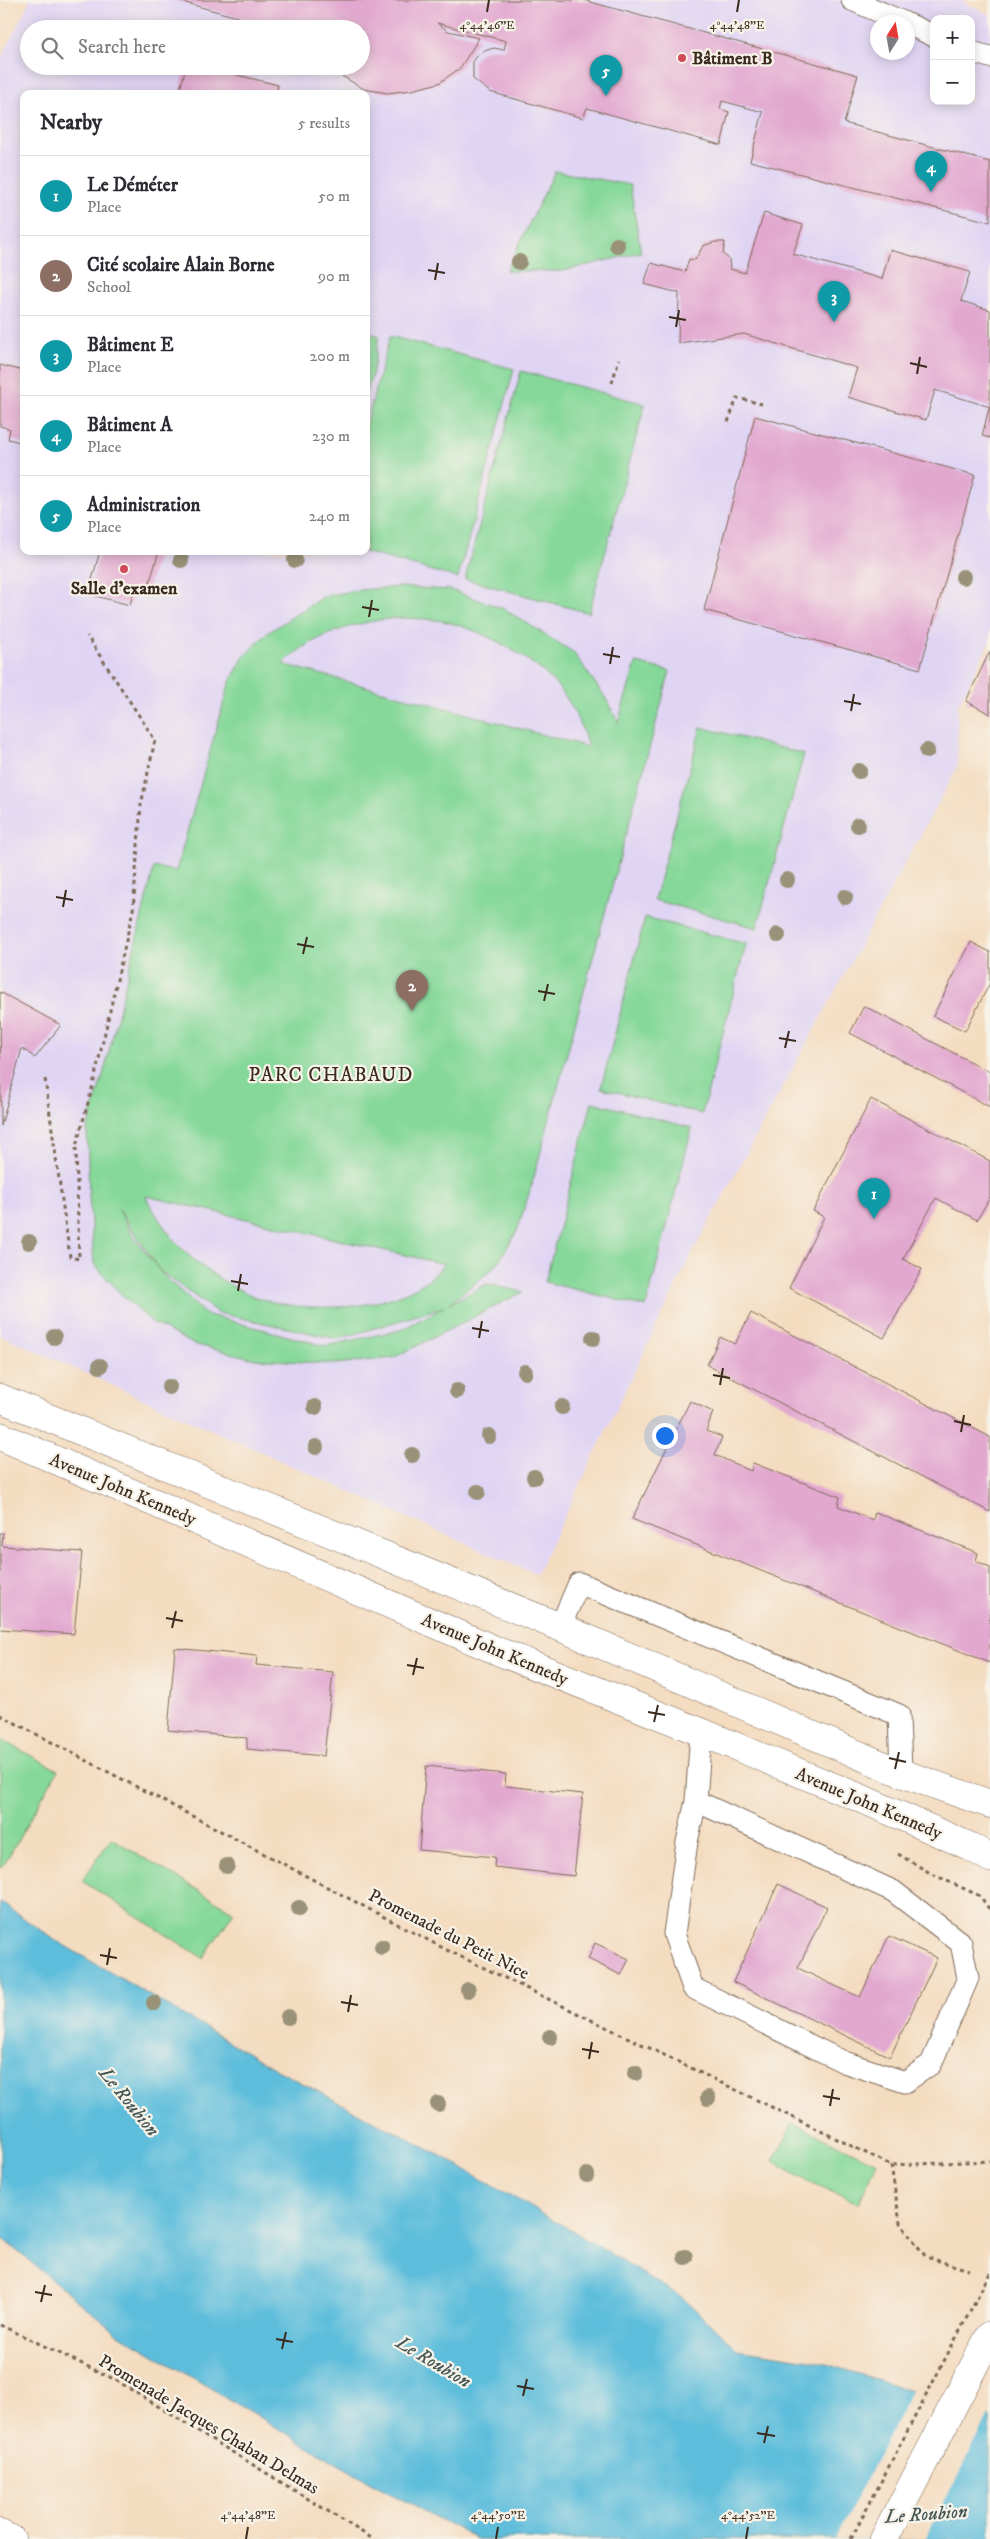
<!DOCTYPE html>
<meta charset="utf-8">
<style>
:root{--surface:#fff;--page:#f2f2f3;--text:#2b2b33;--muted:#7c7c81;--line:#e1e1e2;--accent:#d1495b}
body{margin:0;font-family:"IM FELL DW Pica",serif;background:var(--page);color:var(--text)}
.controls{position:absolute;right:15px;top:15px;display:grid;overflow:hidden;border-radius:10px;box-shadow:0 2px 12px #0003}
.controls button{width:45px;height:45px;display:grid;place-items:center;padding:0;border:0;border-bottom:1px solid var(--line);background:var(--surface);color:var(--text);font:25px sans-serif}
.compass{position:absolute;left:870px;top:15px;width:45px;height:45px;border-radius:50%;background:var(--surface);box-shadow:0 2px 12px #0003;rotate:11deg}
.you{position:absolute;left:664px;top:1435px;width:18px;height:18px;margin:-12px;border:4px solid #fff;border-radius:50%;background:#1a73e8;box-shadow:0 0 0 8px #1a73e833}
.badge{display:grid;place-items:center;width:32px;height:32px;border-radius:50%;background:var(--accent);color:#fff;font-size:16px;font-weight:700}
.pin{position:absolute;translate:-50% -41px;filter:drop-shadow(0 1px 2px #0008)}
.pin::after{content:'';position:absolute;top:26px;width:18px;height:15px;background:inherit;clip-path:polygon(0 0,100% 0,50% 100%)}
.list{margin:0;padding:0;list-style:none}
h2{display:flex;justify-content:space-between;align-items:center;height:65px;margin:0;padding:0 20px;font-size:21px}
h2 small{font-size:16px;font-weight:400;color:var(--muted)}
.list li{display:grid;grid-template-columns:32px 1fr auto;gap:15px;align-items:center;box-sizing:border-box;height:80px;padding:0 20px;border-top:1px solid var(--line)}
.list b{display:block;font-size:19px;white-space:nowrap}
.list p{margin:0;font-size:16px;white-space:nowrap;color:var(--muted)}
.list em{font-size:16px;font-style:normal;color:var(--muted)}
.icon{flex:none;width:28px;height:28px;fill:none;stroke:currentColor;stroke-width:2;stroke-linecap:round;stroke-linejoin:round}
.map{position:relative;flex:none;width:990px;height:2539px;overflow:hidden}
.search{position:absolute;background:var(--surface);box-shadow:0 2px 12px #0003;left:20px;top:20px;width:350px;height:55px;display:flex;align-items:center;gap:12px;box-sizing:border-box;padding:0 18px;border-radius:28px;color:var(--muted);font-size:19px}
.panel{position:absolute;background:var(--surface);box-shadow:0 2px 12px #0003;left:20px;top:90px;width:350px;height:465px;border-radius:10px}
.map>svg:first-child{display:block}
</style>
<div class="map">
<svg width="990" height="2539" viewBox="0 0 990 2539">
<rect width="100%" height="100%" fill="#f7f3e8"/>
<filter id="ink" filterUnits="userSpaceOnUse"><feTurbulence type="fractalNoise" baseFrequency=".02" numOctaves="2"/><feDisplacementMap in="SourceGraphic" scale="10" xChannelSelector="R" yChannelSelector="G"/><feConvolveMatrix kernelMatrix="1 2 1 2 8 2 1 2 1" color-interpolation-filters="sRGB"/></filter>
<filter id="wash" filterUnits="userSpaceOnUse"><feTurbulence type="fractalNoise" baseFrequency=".0096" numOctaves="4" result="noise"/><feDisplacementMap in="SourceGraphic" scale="20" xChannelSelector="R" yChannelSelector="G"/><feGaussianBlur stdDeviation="1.12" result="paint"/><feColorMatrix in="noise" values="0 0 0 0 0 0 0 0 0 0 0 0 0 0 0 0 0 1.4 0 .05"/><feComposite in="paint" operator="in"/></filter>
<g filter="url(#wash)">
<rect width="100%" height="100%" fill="#f4dcc0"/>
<!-- built -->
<path fill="#e0d4f4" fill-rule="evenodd" d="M30,0H960L990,15V641L958,706L957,768L691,1255L536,1575L0,1335V61ZM934,19H971V101H934ZM878,22H908V52H878ZM29,29H361V66H29ZM24,94H366V551H24Z"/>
<!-- green -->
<path fill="#86d89a" stroke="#60815c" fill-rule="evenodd" d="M555,171L630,185L641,252L563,271H506Z
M366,330L379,336L372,376L366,392Z
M390,336L514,369L458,578L361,551H366V425Z
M521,371L645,404L589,613L465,579Z
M400,587L451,590L504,609L573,652L605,697L618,722L636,663L670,671L532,1184L517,1231L495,1267L449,1304L487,1284L523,1292L393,1358L335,1364L255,1359L193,1344L153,1323L122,1295L94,1264L89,1196L87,1130L105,1068L154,867L176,871L229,684L243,658L266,634L324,596L360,590ZM398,618C413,619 432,618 447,622C486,631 542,662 565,696C575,711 583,730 588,747L283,664C311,635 358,621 398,618ZM146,1197V1196L444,1264C426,1287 399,1297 372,1303C340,1310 286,1309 256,1297C232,1288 204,1270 185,1252C169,1236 157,1217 146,1197ZM118,1208L160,1271L218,1313L338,1339L444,1307L401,1330L325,1346L205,1314L162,1274L131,1233Z
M701,727L804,754L757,928L654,900Z
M645,917L746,944L702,1114L601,1088Z
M592,1102L692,1128L646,1307L545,1282Z
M0,1739L58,1770L2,1868L0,1867Z
M111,1838L234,1912L203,1958L82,1881Z
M793,2123L877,2163L858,2203L797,2176L773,2161Z"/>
<!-- water -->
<path fill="#5dbddb" stroke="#4c747c" d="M0,1902L55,1940L277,2070L441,2156L566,2227L683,2298L737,2349L816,2361L879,2380L990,2418V2539H477L372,2484L117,2333L0,2237Z"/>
<!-- pier -->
<path fill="#f4dcc0" d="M913,2389L989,2416L925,2539H835Z"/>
<g id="blocks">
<!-- building -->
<path fill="#e2a8d0" d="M175,0H583L858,75L844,123L990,162V222L750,161L763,112L722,101L720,109L729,112L721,145L587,108L583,118L490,92L473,79V62L477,56L484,51L494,48L504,50L506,41L437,23L448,31L479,38L460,68L439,83L412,90L387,93L364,89L325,66H361V29H281Z
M186,66H201L278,85L276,94H179Z
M764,213L803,225L793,254L882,279L890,250L970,272L961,301L990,310V407L935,390L926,420L848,397L857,368L744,334L678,343L679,293L644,284L651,263L685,272L689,259L695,260L703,246L715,242H725L723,254L729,259L730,269L745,273Z
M0,365L24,371V443L8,439L10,429L0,426Z
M989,408H990V438L982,436Z
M755,416L975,475L920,669L704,610Z
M100,551H159L147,592L134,588L130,605L88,594Z
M990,651V714L966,701Z
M971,942L990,952V983L965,1031L933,1016Z
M0,992L61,1025L35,1058L22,1048L1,1126Z
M864,1006L990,1072V1107L850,1033Z
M871,1099L990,1161V1197L977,1220L936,1198L903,1259L922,1269L884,1338L789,1288L824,1217L813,1211Z
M751,1313L990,1437V1512L707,1365L720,1337L735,1344Z
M690,1401L713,1412L706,1431L722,1437L715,1455L751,1471L753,1463L840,1497L838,1506L873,1520L875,1512L978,1553L976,1561L990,1567V1663L632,1519Z
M0,1533H3L2,1546L82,1552L74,1634L0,1629Z
M175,1648L257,1656L256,1665L333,1672L324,1756L247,1749V1738L168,1730Z
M426,1766L506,1774L505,1786L583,1794L574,1876L494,1867L495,1857L419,1850Z
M778,1884L827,1907L798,1968L831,1984L860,1997L889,1936L937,1958L890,2057L733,1982Z
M595,1943L629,1959L621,1975L588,1959Z"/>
</g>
</g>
<g filter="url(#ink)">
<use href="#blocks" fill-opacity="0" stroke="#7c6857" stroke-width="1"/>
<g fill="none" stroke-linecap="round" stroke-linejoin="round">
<defs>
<path id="service" d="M852,0L903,22
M908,24L934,36
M971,52L990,57
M560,1627L579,1583L899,1715L901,1773
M696,1801L893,1891L961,1943L968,1978L931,2064L905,2082L844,2062L693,1988L674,1934L687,1842L696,1801L701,1732"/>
<path id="minor" d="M0,2534L11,2539"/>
<path id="secondary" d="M0,1398L560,1627L901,1773L990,1804
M0,1436L500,1652L701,1732L860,1798L969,1846L990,1858
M884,2539L990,2335"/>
</defs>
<!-- service casing -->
<use href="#service" stroke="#7c6857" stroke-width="23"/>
<!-- minor casing -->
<use href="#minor" stroke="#7c6857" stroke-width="29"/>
<!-- secondary casing -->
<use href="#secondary" stroke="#7c6857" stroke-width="29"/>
<!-- path -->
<path stroke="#7c6857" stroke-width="3" stroke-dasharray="4 4" stroke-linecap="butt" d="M612,383L619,359
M728,422L737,398L762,404
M45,1079L70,1257L79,1259L76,1146L93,1085L133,910L141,805L155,740L87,636
M0,1715L445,1949L891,2165L990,2161
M898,1854L932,1874L980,1896L990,1910
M891,2165L900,2223L926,2257L969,2270
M0,2325L114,2379L373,2539"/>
<!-- service -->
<use href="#service" stroke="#fff" stroke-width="21"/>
<!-- minor -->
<use href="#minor" stroke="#fff" stroke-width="28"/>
<!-- secondary -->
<use href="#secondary" stroke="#fff" stroke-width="28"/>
<!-- path-bridge -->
<path stroke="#7c6857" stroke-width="3" stroke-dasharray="4 4" stroke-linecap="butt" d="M851,2539L990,2273"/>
</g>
<!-- trees -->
<g fill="#999278">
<circle cx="617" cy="245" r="8"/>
<circle cx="519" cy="262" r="8"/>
<circle cx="181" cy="560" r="8"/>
<circle cx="295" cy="560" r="8"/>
<circle cx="963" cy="577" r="8"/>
<circle cx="927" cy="751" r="8"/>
<circle cx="859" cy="771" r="8"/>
<circle cx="858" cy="825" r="8"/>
<circle cx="787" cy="880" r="8"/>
<circle cx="845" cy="897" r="8"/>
<circle cx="778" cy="935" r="8"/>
<circle cx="29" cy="1242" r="8"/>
<circle cx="54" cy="1337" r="8"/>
<circle cx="593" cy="1338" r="8"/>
<circle cx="100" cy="1366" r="8"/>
<circle cx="525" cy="1372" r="8"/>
<circle cx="169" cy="1387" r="8"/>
<circle cx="457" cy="1391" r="8"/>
<circle cx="315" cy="1407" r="8"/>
<circle cx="562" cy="1407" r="8"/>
<circle cx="489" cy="1436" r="8"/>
<circle cx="316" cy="1447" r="8"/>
<circle cx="412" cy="1455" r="8"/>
<circle cx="534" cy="1477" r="8"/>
<circle cx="478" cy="1492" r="8"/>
<circle cx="227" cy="1866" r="8"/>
<circle cx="299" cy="1908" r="8"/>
<circle cx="382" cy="1947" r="8"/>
<circle cx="468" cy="1990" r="8"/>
<circle cx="154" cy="2003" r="8"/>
<circle cx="288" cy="2017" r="8"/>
<circle cx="550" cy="2037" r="8"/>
<circle cx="635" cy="2073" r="8"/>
<circle cx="708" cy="2098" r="8"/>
<circle cx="438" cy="2104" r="8"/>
<circle cx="587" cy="2175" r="8"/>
<circle cx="685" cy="2257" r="8"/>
</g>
</g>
<!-- ticks -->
<path fill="none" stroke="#3b2a1e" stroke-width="2" d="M487,12L489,0M737,12L739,0M428,270L445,273M435,280L438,263M669,317L686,320M676,327L679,310M910,363L927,367M917,374L920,357M362,607L379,610M369,617L372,600M603,654L620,657M610,664L613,647M844,701L861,704M851,711L854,694M56,897L73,900M63,907L66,890M297,944L314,947M303,954L307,937M538,991L555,994M544,1001L548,984M779,1038L796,1041M785,1048L789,1031M231,1281L248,1284M238,1291L241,1274M472,1328L489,1331M479,1338L482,1321M713,1375L730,1378M720,1385L723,1368M954,1421L971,1425M961,1432L964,1415M166,1618L183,1621M172,1628L176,1611M407,1665L424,1668M413,1675L417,1658M648,1712L665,1715M654,1722L658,1705M889,1758L906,1762M895,1769L899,1752M100,1955L117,1958M107,1965L110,1948M341,2002L358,2005M348,2012L351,1995M582,2049L599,2052M589,2059L592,2042M823,2096L840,2099M830,2106L833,2089M35,2292L52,2295M41,2302L45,2285M276,2339L293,2342M282,2349L286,2332M517,2386L534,2389M523,2396L527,2379M757,2433L775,2436M764,2443L768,2426M246,2539L248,2527M496,2539L498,2527M746,2539L748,2527"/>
<!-- markers -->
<g fill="#d1495b" stroke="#f7f3e8" stroke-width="2">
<circle cx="682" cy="58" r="5"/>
<circle cx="124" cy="569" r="5"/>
</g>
<g text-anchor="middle" stroke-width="4.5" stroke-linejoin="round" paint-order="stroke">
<!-- poi labels -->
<g font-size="18" font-weight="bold" fill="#3b2a1e" stroke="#f7f3e8" text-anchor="start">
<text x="692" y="64">Bâtiment B</text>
<text x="124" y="594" text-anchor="middle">Salle d'examen</text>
</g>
<!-- street labels -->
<g font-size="18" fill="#3b2a1e" stroke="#f7f3e8">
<text transform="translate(123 1489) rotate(23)" y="6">Avenue John Kennedy</text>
<text transform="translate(495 1649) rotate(23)" y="6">Avenue John Kennedy</text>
<text transform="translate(869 1803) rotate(23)" y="6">Avenue John Kennedy</text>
<text transform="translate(449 1934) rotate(27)" y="6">Promenade du Petit Nice</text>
<text transform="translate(209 2424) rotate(31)" y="6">Promenade Jacques Chaban Delmas</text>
</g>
<!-- water labels -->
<g font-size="19" font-style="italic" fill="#455657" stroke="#f7f3e8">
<text transform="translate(130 2101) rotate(51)" y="7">Le Roubion</text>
<text transform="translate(434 2361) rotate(31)" y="7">Le Roubion</text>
<text transform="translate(926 2513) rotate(-4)" y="7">Le Roubion</text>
</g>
<!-- quarter labels -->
<g font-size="20" letter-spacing="1" fill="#3b2a1e" stroke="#f7f3e8">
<text x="331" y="1081">PARC CHABAUD</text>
</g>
</g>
<g font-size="12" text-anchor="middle" fill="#3b2a1e" stroke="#f7f3e8" stroke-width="4.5" stroke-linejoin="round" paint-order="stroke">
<text x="487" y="29">4°44'46"E</text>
<text x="737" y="29">4°44'48"E</text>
<text x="248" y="2519">4°44'48"E</text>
<text x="498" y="2519">4°44'50"E</text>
<text x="748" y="2519">4°44'52"E</text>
</g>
</svg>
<div class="controls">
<button>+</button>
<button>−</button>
</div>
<svg class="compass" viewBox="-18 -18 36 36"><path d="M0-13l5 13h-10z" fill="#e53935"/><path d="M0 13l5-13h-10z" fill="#7c7c81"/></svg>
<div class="you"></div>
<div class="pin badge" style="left:874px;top:1219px;background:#0f9aa8">1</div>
<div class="pin badge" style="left:412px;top:1011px;background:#8d6e63">2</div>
<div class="pin badge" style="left:834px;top:322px;background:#0f9aa8">3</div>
<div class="pin badge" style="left:931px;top:192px;background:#0f9aa8">4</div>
<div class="pin badge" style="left:606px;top:96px;background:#0f9aa8">5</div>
<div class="search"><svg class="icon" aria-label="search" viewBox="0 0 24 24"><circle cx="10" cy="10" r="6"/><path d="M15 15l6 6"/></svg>Search here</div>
<section class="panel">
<h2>Nearby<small>5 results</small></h2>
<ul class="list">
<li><span class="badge" style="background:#0f9aa8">1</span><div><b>Le Déméter</b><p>Place</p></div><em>50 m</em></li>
<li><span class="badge" style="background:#8d6e63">2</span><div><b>Cité scolaire Alain Borne</b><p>School</p></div><em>90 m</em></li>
<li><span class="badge" style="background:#0f9aa8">3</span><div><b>Bâtiment E</b><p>Place</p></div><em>200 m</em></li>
<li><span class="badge" style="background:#0f9aa8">4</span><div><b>Bâtiment A</b><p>Place</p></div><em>230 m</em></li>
<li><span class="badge" style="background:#0f9aa8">5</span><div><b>Administration</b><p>Place</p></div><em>240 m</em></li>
</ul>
</section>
</div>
